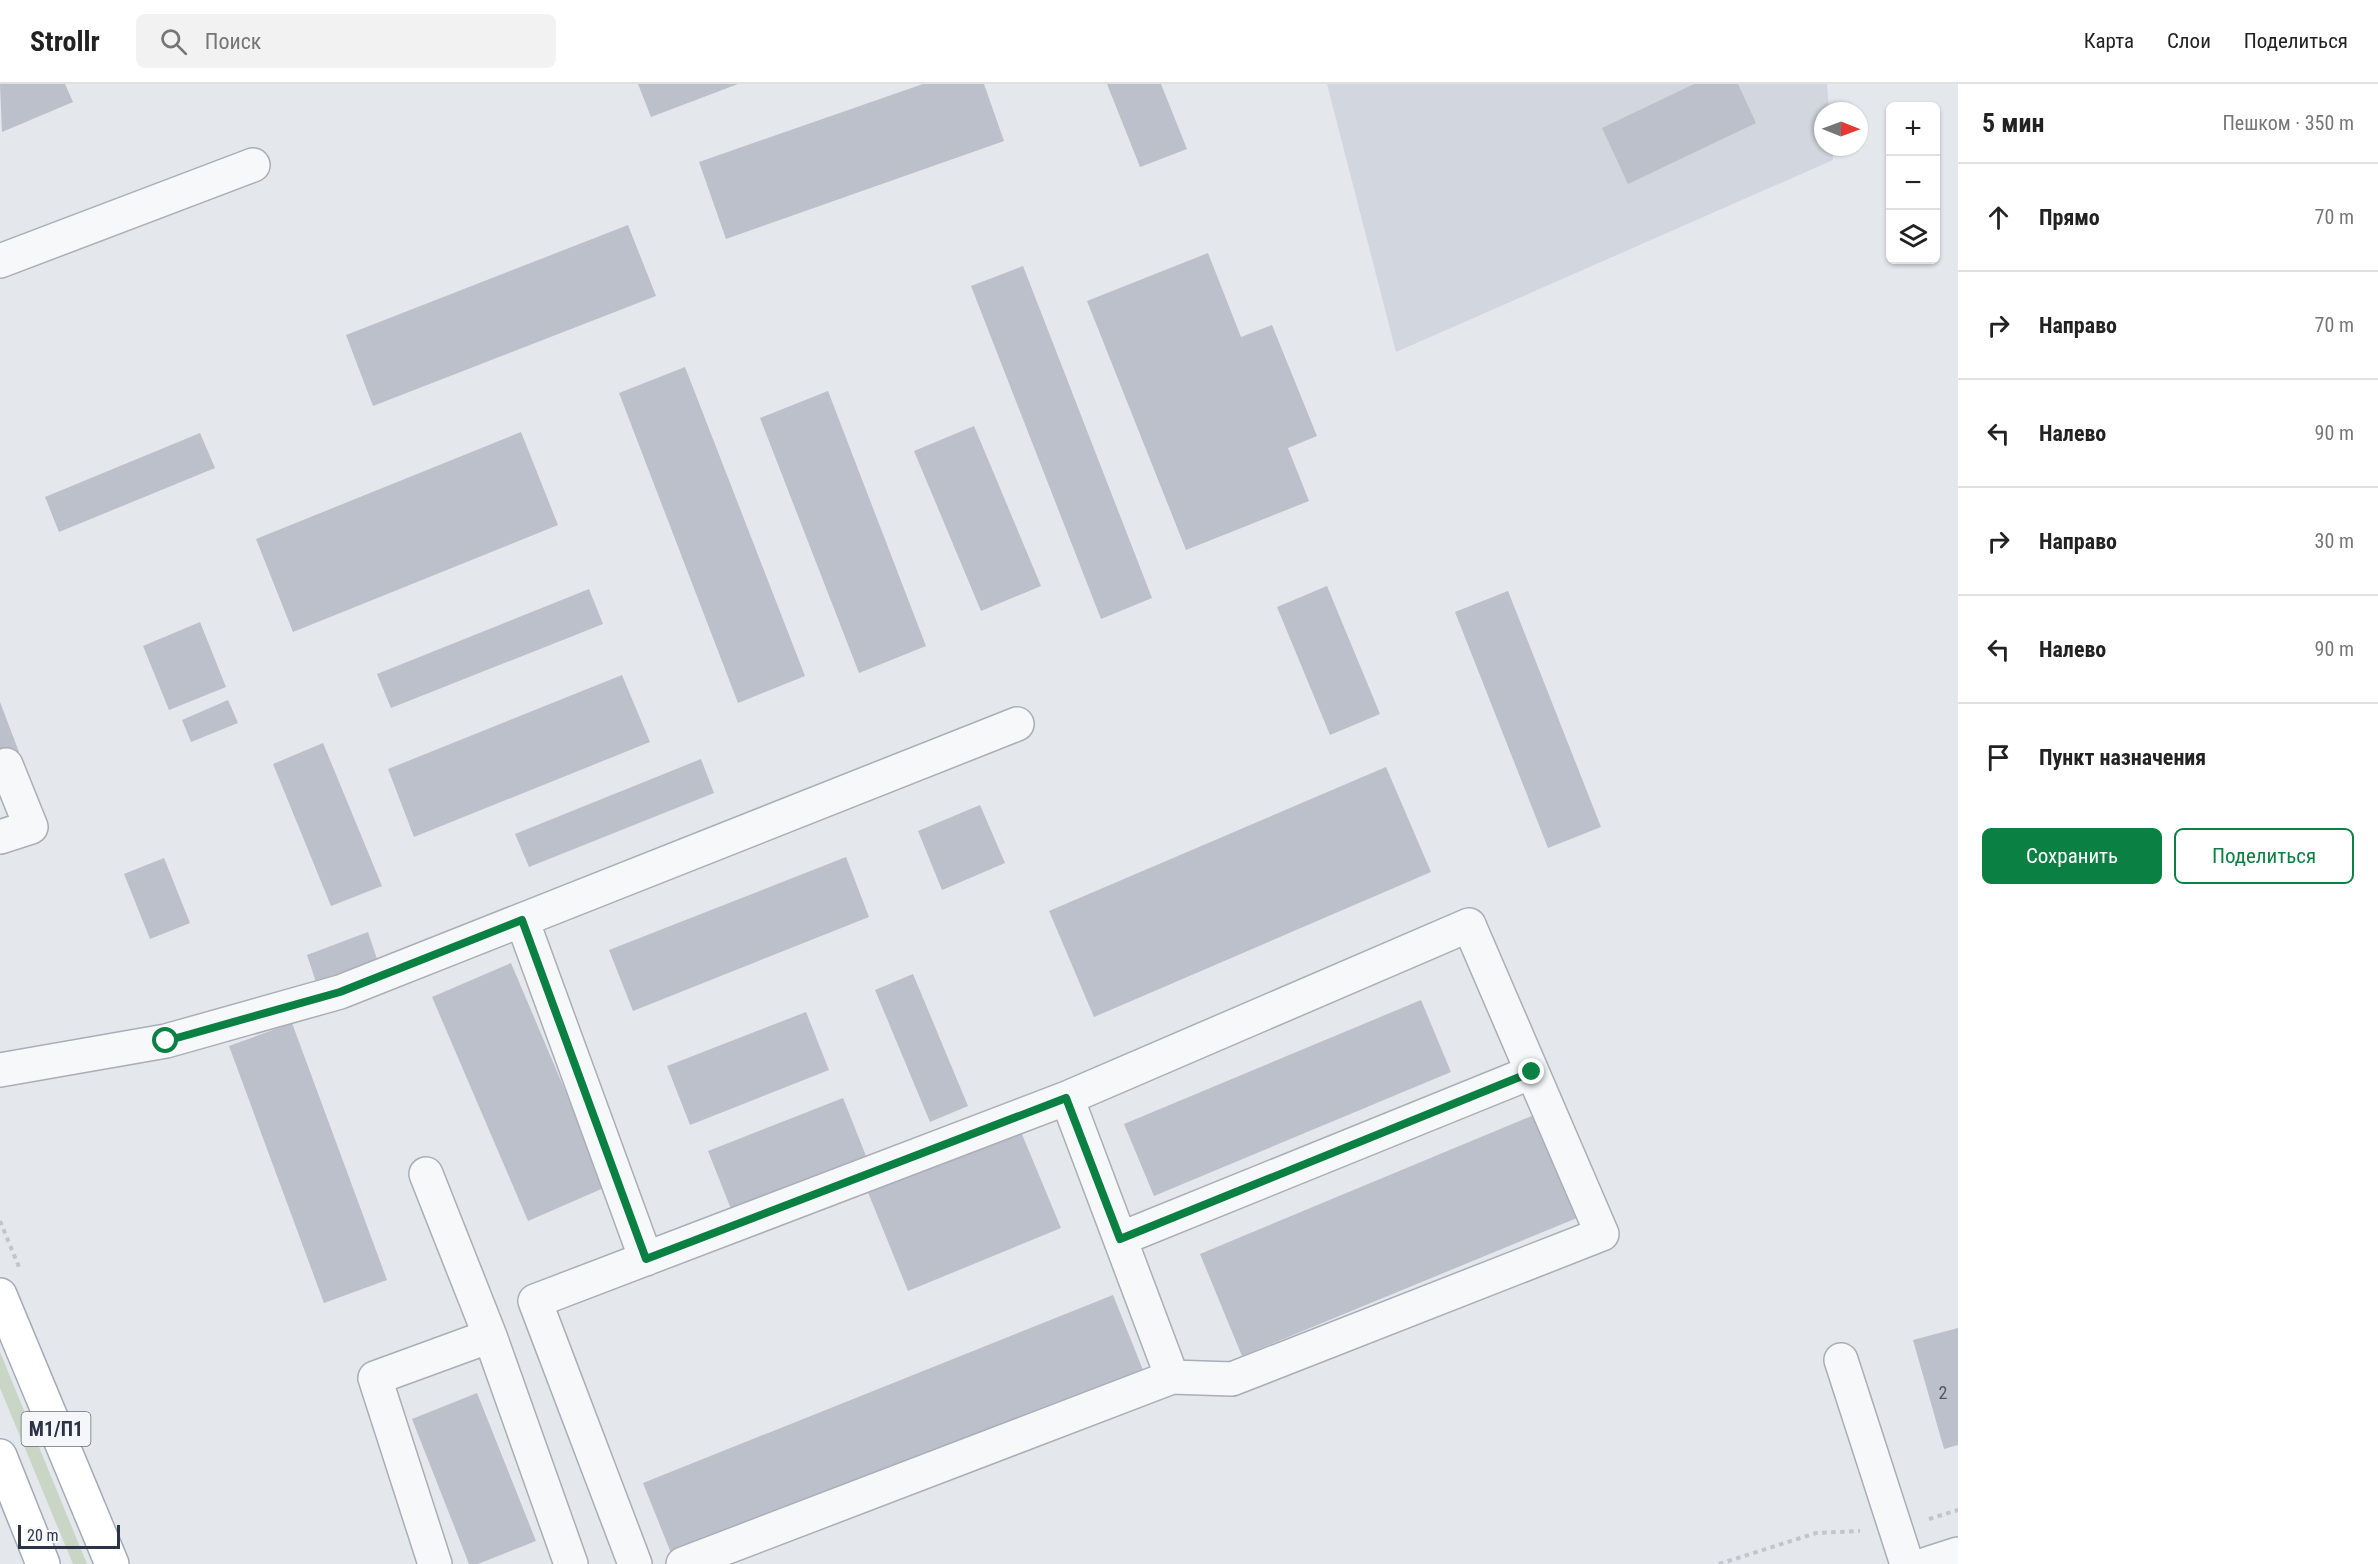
<!DOCTYPE html>
<html lang="ru">
<meta charset="utf-8">
<style>
:root{--surface:#fff;--page:#f2f2f2;--text:#222;--muted:#767676;--line:#e0e0e0;--accent:#0b8043}
body{margin:0;font-family:"Roboto Condensed",sans-serif;background:var(--page);color:var(--text)}
.controls{position:absolute;right:18px;top:18px;display:grid;overflow:hidden;border-radius:9px;box-shadow:0 2px 4px #0004}
.controls button{width:54px;height:54px;display:grid;place-items:center;padding:0;border:0;border-bottom:2px solid var(--line);background:var(--surface);color:var(--text);font:30px sans-serif}
.compass{position:absolute;left:1814px;top:18px;width:54px;height:54px;border-radius:50%;background:var(--surface);box-shadow:0 2px 4px #0004;rotate:91deg}
.scale{position:absolute;left:18px;bottom:15px;width:102px;box-sizing:border-box;padding-left:6px;border:3px solid #2b3445;border-top:0;font-size:16px;line-height:21px;white-space:nowrap;color:#2b3445;-webkit-text-stroke:4px #f4f6f9;paint-order:stroke}
.stop{position:absolute;width:18px;height:18px;margin:-14px;border:4px solid #0b8043;border-radius:50%;background:#fff}
.stop.end{background:#0b8043;border-color:#fff;box-shadow:0 2px 6px #0008}
.list{margin:0;padding:0;list-style:none}
h2{display:flex;justify-content:space-between;align-items:center;height:78px;margin:0;padding:0 24px;font-size:26px}
h2 small{font-size:20px;font-weight:400;color:var(--muted)}
.list li{display:grid;grid-template-columns:39px 1fr auto;gap:18px;align-items:center;box-sizing:border-box;height:108px;padding:0 24px;border-top:2px solid var(--line)}
.list b{display:block;font-size:22px;white-space:nowrap}
.list em{font-size:20px;font-style:normal;color:var(--muted)}
.actions{display:flex;gap:12px;padding:18px 24px}
.actions a{flex:1;padding:14px 0;border:2px solid var(--accent);border-radius:9px;text-align:center;font-size:21px;color:var(--accent)}
.actions .main{background:var(--accent);color:#fff}
.icon{flex:none;width:33px;height:33px;fill:none;stroke:currentColor;stroke-width:2;stroke-linecap:round;stroke-linejoin:round}
.map{position:relative;flex:none;width:1958px;height:1480px;overflow:hidden}
header{display:flex;align-items:center;gap:36px;box-sizing:border-box;height:84px;padding:0 30px;background:var(--surface);border-bottom:2px solid var(--line)}
header strong{font-size:28px}
nav{display:flex;gap:33px;margin-inline-start:auto;font-size:21px}
.search{width:420px;height:54px;background:var(--page);display:flex;align-items:center;gap:15px;box-sizing:border-box;padding:0 21px;border-radius:9px;color:var(--muted);font-size:22px}
main{display:flex}
aside{flex:1;background:var(--surface)}
.map>svg:first-child{display:block}
</style>
<header>
<strong>Strollr</strong>
<div class="search"><svg class="icon" aria-label="search" viewBox="0 0 24 24"><circle cx="10" cy="10" r="6"/><path d="M15 15l6 6"/></svg>Поиск</div>
<nav><a>Карта</a><a>Слои</a><a>Поделиться</a></nav>
</header>
<main>
<div class="map">
<svg width="1958" height="1480" viewBox="0 0 1958 1480">
<rect width="100%" height="100%" fill="#e4e7ec"/>
<!-- built -->
<path fill="#d2d6de" d="M1327,0H1827L1829,27H1823V63H1832L1833,76L1396,268Z"/>
<!-- green -->
<path fill="#c9d6c5" d="M0,1268L87,1480H73L0,1304Z"/>
<!-- building -->
<path fill="#bbc0ca" d="M0,0H65L73,18L2,48Z
M638,0H738L651,33Z
M923,0H984L1004,57L726,155L699,78Z
M1107,0H1161L1187,65L1140,83Z
M1694,0H1738L1756,39L1628,100L1602,44Z
M628,141L656,212L373,322L346,251Z
M1208,169L1241,253L1272,241L1317,352L1288,364L1309,417L1186,466L1087,217Z
M1023,182L1152,514L1101,535L971,202Z
M685,283L805,592L738,619L619,309Z
M828,307L926,562L859,589L760,334Z
M974,342L1041,502L981,527L914,367Z
M521,348L558,441L293,548L256,455Z
M200,349L215,384L59,448L45,413Z
M1327,502L1380,630L1330,651L1277,523Z
M589,505L603,540L391,624L377,590Z
M1508,507L1601,743L1548,764L1455,528Z
M200,538L226,603L169,626L143,562Z
M622,591L650,658L414,753L388,685Z
M228,616L238,639L191,658L182,636Z
M0,618L19,668L0,675Z
M323,659L382,802L331,822L273,680Z
M701,675L714,709L529,783L515,750Z
M1386,683L1431,788L1094,933L1049,827Z
M980,721L1005,779L942,806L918,747Z
M846,773L869,833L633,927L609,866Z
M164,774L190,839L150,855L124,790Z
M368,848L377,875L316,898L307,871Z
M511,879L606,1103L528,1137L432,913Z
M913,890L968,1022L930,1038L875,906Z
M1421,916L1451,988L1154,1112L1124,1040Z
M806,928L829,986L690,1041L667,982Z
M292,939L387,1196L324,1219L229,962Z
M843,1014L868,1077L733,1130L708,1067Z
M1534,1031L1577,1134L1242,1272L1200,1170Z
M1019,1043L1061,1144L908,1207L867,1106Z
M1113,1211L1143,1286L673,1474L643,1399Z
M1958,1244V1361L1944,1365L1913,1256Z
M477,1309L536,1457L478,1480H469L412,1335Z"/>
<g fill="none" stroke-linecap="round" stroke-linejoin="round">
<defs>
<path id="minor" d="M0,177L253,81
M0,753L31,743L6,681
M522,836L646,1175
M0,986L166,957L340,908L1017,640
M1067,1014L1469,841L1602,1150L1232,1295L1172,1293
M426,1090L490,1252L571,1480
M1120,1155L1532,988
M1841,1276L1907,1480
M435,1480L375,1294L490,1252
M635,1480L535,1217L1067,1014L1172,1293L683,1480
M1927,1480L1958,1470"/>
<path id="major" d="M0,1211L112,1480
M0,1372L43,1480"/>
</defs>
<!-- minor casing -->
<use href="#minor" stroke="#a9aeb7" stroke-width="36"/>
<!-- major casing -->
<use href="#major" stroke="#a3abb8" stroke-width="36"/>
<!-- path -->
<path stroke="#c2c5cb" stroke-width="4" stroke-dasharray="4.5 4.5" stroke-linecap="butt" d="M0,1137L19,1183
M1929,1435L1958,1426
M1719,1480L1816,1449L1860,1447"/>
<!-- minor -->
<use href="#minor" stroke="#f7f8fa" stroke-width="33"/>
<!-- major -->
<use href="#major" stroke="#fff" stroke-width="33"/>
</g>
<g fill="none" stroke-linecap="round" stroke-linejoin="round">
<!-- route -->
<path stroke="#0b8043" stroke-width="8" d="M166,957L340,908L522,836L646,1175L1066,1014L1120,1155L1532,988"/>
</g>
<g text-anchor="middle" stroke-width="4.5" stroke-linejoin="round" paint-order="stroke">
<!-- number labels -->
<g font-size="18" fill="#4f5766">
<text x="1943" y="1315">2</text>
</g>
<!-- shield labels -->
<rect fill="#f4f6f9" stroke="#676e7b" stroke-width="1.5" x="21.5" y="1328" width="69" height="34" rx="4.5"/>
<g font-size="20" font-weight="bold" fill="#2b3445">
<text x="56" y="1352">М1/П1</text>
</g>
</g>
</svg>
<div class="controls">
<button>+</button>
<button>−</button>
<button><svg class="icon" aria-label="layers" viewBox="0 0 24 24"><path d="M12 4l9 5-9 5-9-5zM3 14l9 5 9-5"/></svg></button>
</div>
<svg class="compass" viewBox="-18 -18 36 36"><path d="M0-13l5 13h-10z" fill="#e53935"/><path d="M0 13l5-13h-10z" fill="#767676"/></svg>
<div class="scale">20 m</div>
<div class="stop" style="left:166px;top:957px"></div>
<div class="stop end" style="left:1532px;top:988px"></div>
</div>
<aside>
<h2>5 мин<small>Пешком · 350 m</small></h2>
<ul class="list">
<li><svg class="icon" aria-label="ahead" viewBox="0 0 24 24"><path d="M12 20V5M6 11l6-6 6 6"/></svg><div><b>Прямо</b></div><em>70 m</em></li>
<li><svg class="icon" aria-label="right" viewBox="0 0 24 24"><path d="M7 20v-9h11M14 6l5 5-5 5"/></svg><div><b>Направо</b></div><em>70 m</em></li>
<li><svg class="icon" aria-label="left" viewBox="0 0 24 24"><path d="M17 20v-9H6M10 6l-5 5 5 5"/></svg><div><b>Налево</b></div><em>90 m</em></li>
<li><svg class="icon" aria-label="right" viewBox="0 0 24 24"><path d="M7 20v-9h11M14 6l5 5-5 5"/></svg><div><b>Направо</b></div><em>30 m</em></li>
<li><svg class="icon" aria-label="left" viewBox="0 0 24 24"><path d="M17 20v-9H6M10 6l-5 5 5 5"/></svg><div><b>Налево</b></div><em>90 m</em></li>
<li><svg class="icon" aria-label="arrive" viewBox="0 0 24 24"><path d="M6 21V4h12l-3 4 3 4H6"/></svg><div><b>Пункт назначения</b></div></li>
</ul>
<div class="actions"><a class="main">Сохранить</a><a>Поделиться</a></div>
</aside>
</main>
